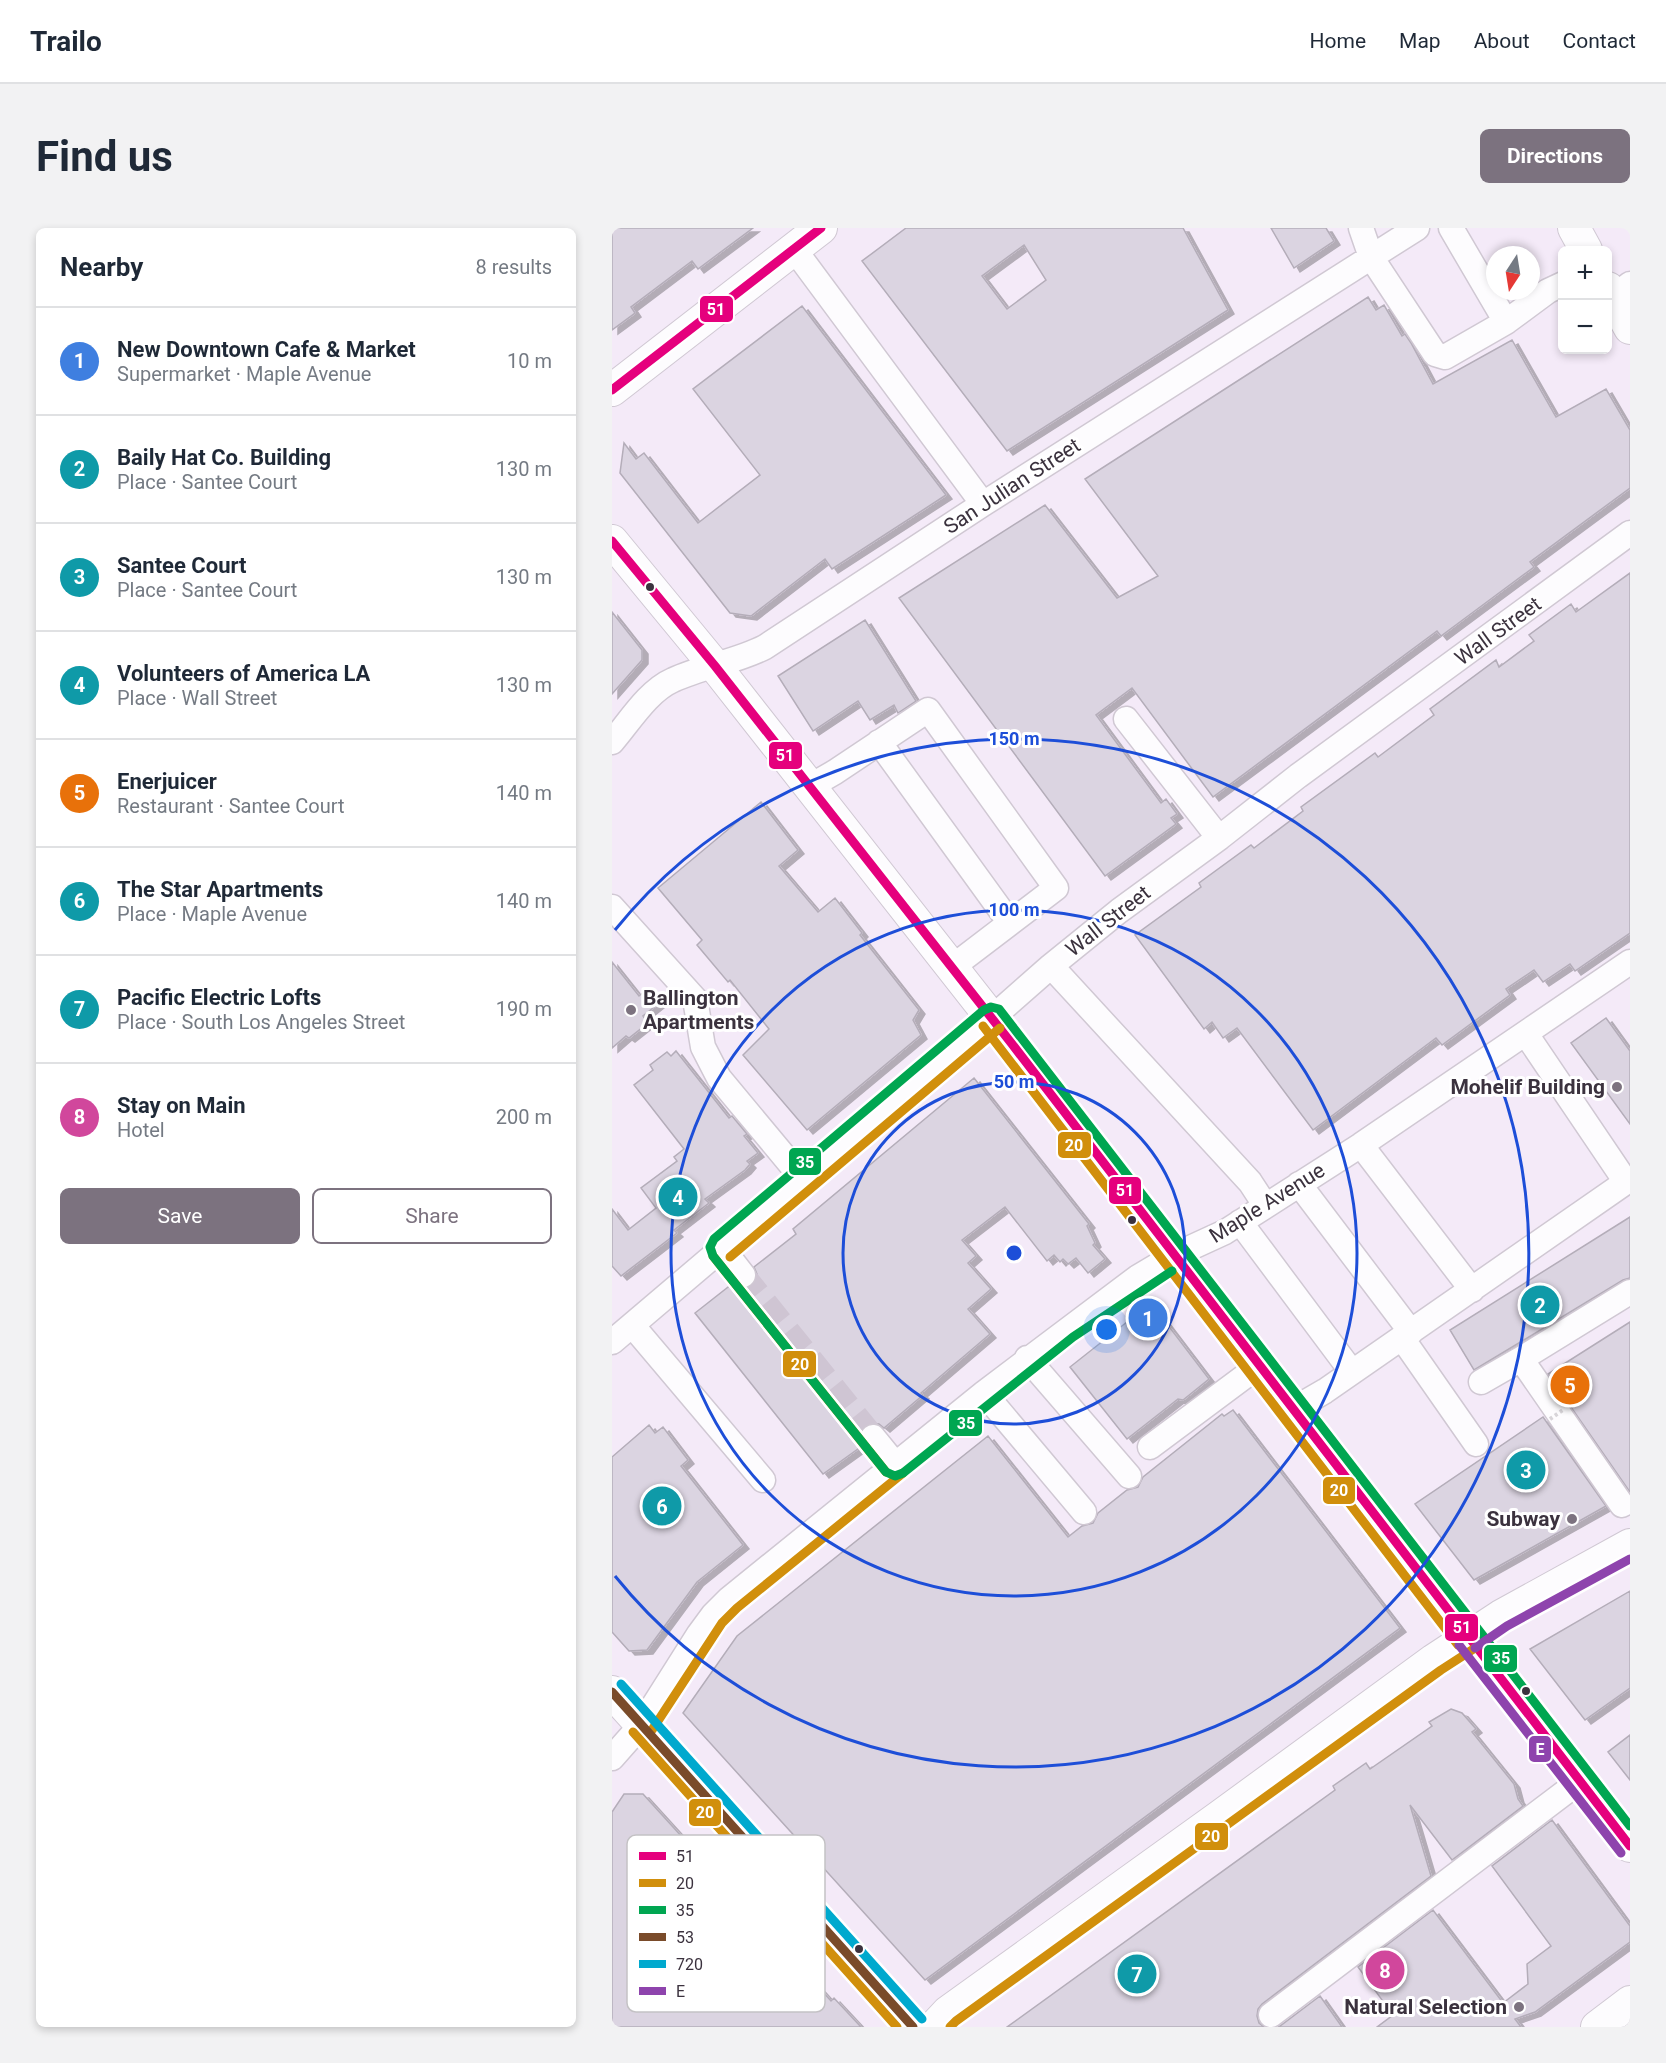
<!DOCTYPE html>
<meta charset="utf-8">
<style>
:root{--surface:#fff;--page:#f2f2f3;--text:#1f2937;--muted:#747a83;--line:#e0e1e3;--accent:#7c727f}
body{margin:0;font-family:Roboto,sans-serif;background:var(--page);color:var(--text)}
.controls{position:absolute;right:18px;top:18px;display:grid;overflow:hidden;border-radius:9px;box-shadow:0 3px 9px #0003}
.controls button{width:54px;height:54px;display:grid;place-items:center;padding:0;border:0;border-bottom:2px solid var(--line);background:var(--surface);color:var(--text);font:30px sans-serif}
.compass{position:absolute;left:874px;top:18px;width:54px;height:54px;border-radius:50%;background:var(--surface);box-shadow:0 3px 9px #0003;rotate:192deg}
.you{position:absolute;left:495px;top:1102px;width:21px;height:21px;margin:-15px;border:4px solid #fff;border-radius:50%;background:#1a73e8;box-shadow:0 0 0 9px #1a73e833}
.badge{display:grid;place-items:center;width:39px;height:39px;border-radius:50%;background:var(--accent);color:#fff;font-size:20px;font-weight:700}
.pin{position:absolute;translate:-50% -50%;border:3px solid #fff;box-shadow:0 2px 6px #0006}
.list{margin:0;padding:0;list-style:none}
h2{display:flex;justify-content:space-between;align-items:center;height:78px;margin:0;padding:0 24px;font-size:26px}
h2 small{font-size:20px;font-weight:400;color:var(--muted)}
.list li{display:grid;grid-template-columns:39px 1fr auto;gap:18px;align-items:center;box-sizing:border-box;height:108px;padding:0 24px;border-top:2px solid var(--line)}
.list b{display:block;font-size:22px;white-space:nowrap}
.list p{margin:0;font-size:20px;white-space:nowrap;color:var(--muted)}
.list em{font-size:20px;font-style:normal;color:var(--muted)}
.actions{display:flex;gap:12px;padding:18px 24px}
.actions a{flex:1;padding:14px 0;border:2px solid var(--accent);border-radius:9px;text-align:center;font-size:21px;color:var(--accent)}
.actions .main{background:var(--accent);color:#fff}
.map{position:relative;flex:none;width:1018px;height:1799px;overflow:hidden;border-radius:9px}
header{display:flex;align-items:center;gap:36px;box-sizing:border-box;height:84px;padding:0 30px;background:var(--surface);border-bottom:2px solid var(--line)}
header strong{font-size:28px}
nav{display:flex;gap:33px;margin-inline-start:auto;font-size:21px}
.intro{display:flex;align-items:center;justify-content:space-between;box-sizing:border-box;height:144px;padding:0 36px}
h1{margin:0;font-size:42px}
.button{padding:15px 27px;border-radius:9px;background:var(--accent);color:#fff;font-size:21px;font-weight:700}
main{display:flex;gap:36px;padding:0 36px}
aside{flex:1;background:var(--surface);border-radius:9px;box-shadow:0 3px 9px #0003}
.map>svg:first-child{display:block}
</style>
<header>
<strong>Trailo</strong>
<nav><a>Home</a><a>Map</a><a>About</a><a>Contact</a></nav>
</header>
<div class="intro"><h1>Find us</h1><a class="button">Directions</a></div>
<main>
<aside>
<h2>Nearby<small>8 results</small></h2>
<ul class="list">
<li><span class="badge" style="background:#3f7fe0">1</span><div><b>New Downtown Cafe &amp; Market</b><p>Supermarket · Maple Avenue</p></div><em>10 m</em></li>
<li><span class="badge" style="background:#0f9aa8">2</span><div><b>Baily Hat Co. Building</b><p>Place · Santee Court</p></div><em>130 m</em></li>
<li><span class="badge" style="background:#0f9aa8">3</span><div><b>Santee Court</b><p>Place · Santee Court</p></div><em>130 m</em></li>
<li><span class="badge" style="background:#0f9aa8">4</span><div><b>Volunteers of America LA</b><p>Place · Wall Street</p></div><em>130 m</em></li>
<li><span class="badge" style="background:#e8710a">5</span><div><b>Enerjuicer</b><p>Restaurant · Santee Court</p></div><em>140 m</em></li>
<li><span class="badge" style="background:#0f9aa8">6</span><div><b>The Star Apartments</b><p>Place · Maple Avenue</p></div><em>140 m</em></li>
<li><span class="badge" style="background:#0f9aa8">7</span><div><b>Pacific Electric Lofts</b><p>Place · South Los Angeles Street</p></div><em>190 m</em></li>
<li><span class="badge" style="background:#d1479c">8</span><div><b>Stay on Main</b><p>Hotel</p></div><em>200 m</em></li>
</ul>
<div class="actions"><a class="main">Save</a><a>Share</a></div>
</aside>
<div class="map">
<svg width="1018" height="1799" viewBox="0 0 1018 1799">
<defs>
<filter id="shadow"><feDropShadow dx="6" dy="4" stdDeviation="0" flood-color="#0004"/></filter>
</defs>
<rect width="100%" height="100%" fill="#f4eaf8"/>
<!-- building -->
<path fill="#dbd4e1" stroke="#b4adb9" stroke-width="1.5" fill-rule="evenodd" filter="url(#shadow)" d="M0,0H141L86,41L80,33L19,79L23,85L0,102Z
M294,0H571L616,82L395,223L250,33ZM412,17L434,52L395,81L370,48Z
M659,0H714L722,13L682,40Z
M756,69L764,82L772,77L790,108L793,106L799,115L821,156L900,112L944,189L994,161L1018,202V260L918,334L922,339L864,382L829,408L825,403L601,569L520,460L484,487L549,575L554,571L565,586L559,590L564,596L493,648L287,370L433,277L505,370L546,348L473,251Z
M190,78L334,267L220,341L213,331L139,388L118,385L8,245L12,215L24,231L32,225L86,295L148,247L81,161Z
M1018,345V705L963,743L958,736L931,754L922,742L894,761L898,767L830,817L824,810L701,902L625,800L611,810L600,794L592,801L523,707L589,659L587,655L639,617L642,620L691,583L689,579L763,525L766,529L822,487L818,481L884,432L887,439L922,413L917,407L959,376L964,384Z
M0,384L30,422V432L0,466Z
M253,392L304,473L286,485L282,477L258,492L246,473L201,503L166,448Z
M149,574L186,622L167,638L206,684L223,670L250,705L248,707L307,782L301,792L309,807L195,902L131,827L157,801L118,752L116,754L85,717L90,712L46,660Z
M0,734L27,768L34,762L46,776L31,788L36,795L17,810L14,808L0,820Z
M994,790L1018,823V896L959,815Z
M64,823L117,890L120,888L135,906L132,908L146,925L135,933L138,936L133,942L93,971L97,975L62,1002L65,1005L9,1048L0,1038V981L16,1002L44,980L29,960L65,933L62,929L72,921L22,857L41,842L38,837L55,824L59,828Z
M362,850L477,996L475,998L483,1015L481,1017L493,1031L476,1045L464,1030L456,1036L451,1031L448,1034L442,1027L435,1033L393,979L350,1012L364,1028L356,1035L379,1061L356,1081L378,1106L309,1165L311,1167L272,1200L267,1196L259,1195L252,1198L248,1204L247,1211L250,1218L211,1246L83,1085L120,1056L125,1060L132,1061L140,1058L144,1053L145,1046L142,1039L184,1006L181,1001Z
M1018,989V1050L1011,1052L862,1142L838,1102Z
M539,1075L597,1151L571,1172L566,1171L515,1211L458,1139Z
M1018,1094V1264L936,1146Z
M621,1182L788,1400L313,1752L71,1485L125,1408L376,1208L456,1309L470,1298L481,1295L486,1285L515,1262L526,1259L531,1249L610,1186L612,1188Z
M931,1189L994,1278L862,1352L803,1276Z
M37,1197L43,1205L51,1199L76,1232L69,1238L131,1317L85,1354L35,1422L17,1423L0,1404V1229Z
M1018,1363V1460L973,1492L918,1421Z
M839,1481L850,1485L864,1501L860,1504L902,1556L906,1571L911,1578L840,1632L798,1577L819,1648L650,1776L646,1781L645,1788L647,1795L652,1799H395L723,1562L721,1558L754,1535L758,1541L820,1498L817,1494Z
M1018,1507V1552L996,1524Z
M12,1566H31L219,1773L222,1770L249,1799H0V1584Z
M940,1592L1018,1698V1714L923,1784L903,1791L909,1799H765L781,1787L746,1739L821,1682L891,1775L916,1756L915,1736L939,1718L880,1638Z
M708,1768L730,1799H666L668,1798Z"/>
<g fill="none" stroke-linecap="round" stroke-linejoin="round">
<!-- minor-tunnel -->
<path stroke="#cfc5d3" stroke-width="24" stroke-dasharray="24 12" stroke-linecap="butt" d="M131,1047L261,1209"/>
<defs>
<path id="minor" d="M749,0L759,29L823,126L833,129L894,94
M839,0L894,94L936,63L951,56
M182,21L371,276
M1001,69L1018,56
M514,491L607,610
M0,514C18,493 36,463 61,452C91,438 124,434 153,419L371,276L805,0
M267,514L398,695
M197,559L223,544L316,482L444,660L339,740
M0,679L83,771L91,819L107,850L191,951
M439,738L638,954L653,977
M749,917L860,1062
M687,956L799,1104
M628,994L740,1144
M110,1020L131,1047
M20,1097L151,1252
M790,1110L864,1216
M0,1114L346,820L439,738L507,683L607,610L686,548L1018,305
M415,1130L517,1248
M869,1154L909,1131
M372,1165L472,1284
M682,1181L713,1163L1014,954L914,806
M261,1209L283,1236
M538,1219L648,1137
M1010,1277L909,1131L1018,1064
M0,1530L30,1496L87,1406L101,1387L117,1371L372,1165L526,1049L563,1027L613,1004L749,917L1018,734
M659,1787L968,1553"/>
<path id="major" d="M962,0L974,22
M996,60L1018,100
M0,162L209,0
M0,313L103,438L400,816L1018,1618
M0,1464L301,1799
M322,1799L336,1784L607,1589L822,1432L889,1388L1018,1317
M985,1799L1018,1774"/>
</defs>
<!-- minor casing -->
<use href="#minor" stroke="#d0c8d3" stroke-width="27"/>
<!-- major casing -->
<use href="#major" stroke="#d0c8d3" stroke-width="34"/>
<!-- minor -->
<use href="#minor" stroke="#fdfcfe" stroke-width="24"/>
<!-- major -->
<use href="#major" stroke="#fdfcfe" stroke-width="32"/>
<!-- path-bridge -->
<path stroke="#d8d5d9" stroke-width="4" stroke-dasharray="3 3" stroke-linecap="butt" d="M938,1191L951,1182"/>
<defs>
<path id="bus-1" d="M0,162L209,0
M0,313L103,438L400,816L1018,1618"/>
<path id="bus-2" d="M371,798L846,1417
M101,1028L274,1244
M118,1029L388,800
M40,1502L110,1395L125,1380L291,1245
M21,1504L285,1799
M338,1799L344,1793L829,1442L863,1420"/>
<path id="bus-3" d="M560,1043L461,1109L291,1245L283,1248L274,1244L101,1028L98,1019L102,1011L372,782L379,779L387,781L1018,1598"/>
<path id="bus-4" d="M0,1464L301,1799"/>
<path id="bus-5" d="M9,1456L310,1791"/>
<path id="bus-6" d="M847,1417L1009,1625
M863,1420L895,1398L1018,1331"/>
</defs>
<!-- bus-1 casing -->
<use href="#bus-1" stroke="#fff" stroke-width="14"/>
<!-- bus-2 casing -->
<use href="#bus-2" stroke="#fff" stroke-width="14"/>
<!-- bus-3 casing -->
<use href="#bus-3" stroke="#fff" stroke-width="14"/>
<!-- bus-4 casing -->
<use href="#bus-4" stroke="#fff" stroke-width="14"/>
<!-- bus-5 casing -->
<use href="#bus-5" stroke="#fff" stroke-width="14"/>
<!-- bus-6 casing -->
<use href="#bus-6" stroke="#fff" stroke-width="14"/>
<!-- bus-1 -->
<use href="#bus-1" stroke="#e5007d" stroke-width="9"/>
<!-- bus-2 -->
<use href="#bus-2" stroke="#d18f0c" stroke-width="9"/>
<!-- bus-3 -->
<use href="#bus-3" stroke="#00a651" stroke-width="9"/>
<!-- bus-4 -->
<use href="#bus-4" stroke="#7a4b2a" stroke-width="9"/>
<!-- bus-5 -->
<use href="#bus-5" stroke="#00a9ce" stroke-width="9"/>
<!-- bus-6 -->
<use href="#bus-6" stroke="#8e44ad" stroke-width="9"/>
</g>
<!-- distance rings -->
<g fill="none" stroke="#1d4ed8" stroke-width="3">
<circle cx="402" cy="1025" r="171"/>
<circle cx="402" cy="1025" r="343"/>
<path d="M3 702A514 514 0 1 1 3 1348"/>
</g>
<!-- markers -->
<g fill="#3b323e" stroke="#fff" stroke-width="2">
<circle cx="38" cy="359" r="5"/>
<circle cx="520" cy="992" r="5"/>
<circle cx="914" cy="1463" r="5"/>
<circle cx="247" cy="1721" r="5"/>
</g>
<g fill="#7c727f" stroke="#fff" stroke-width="2">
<circle cx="19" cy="782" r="6"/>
<circle cx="1005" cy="859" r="6"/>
<circle cx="960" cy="1291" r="6"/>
<circle cx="907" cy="1779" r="6"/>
</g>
<g text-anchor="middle" stroke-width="6" stroke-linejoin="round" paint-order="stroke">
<!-- street labels -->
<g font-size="21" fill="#3b323e" stroke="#fff">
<text transform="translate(400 258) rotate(-33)" y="7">San Julian Street</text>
<text transform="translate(886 403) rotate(-36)" y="7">Wall Street</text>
<text transform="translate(496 693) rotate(-38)" y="7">Wall Street</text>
<text transform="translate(655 975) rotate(-32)" y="7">Maple Avenue</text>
</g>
<!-- poi labels -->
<g font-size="21" font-weight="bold" fill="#3b323e" stroke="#fff" text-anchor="end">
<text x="31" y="777" text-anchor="start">Ballington<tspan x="31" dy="24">Apartments</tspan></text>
<text x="993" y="866">Mohelif Building</text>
<text x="948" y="1298">Subway</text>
<text x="895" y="1786">Natural Selection</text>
</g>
</g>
<!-- legend -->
<rect x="15" y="1607" width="198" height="177" rx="9" fill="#fff" stroke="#c4c2c5" stroke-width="1.5"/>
<rect x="27" y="1624" width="27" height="8" fill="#e5007d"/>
<rect x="27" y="1651" width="27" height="8" fill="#d18f0c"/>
<rect x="27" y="1678" width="27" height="8" fill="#00a651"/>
<rect x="27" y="1705" width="27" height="8" fill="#7a4b2a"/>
<rect x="27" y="1732" width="27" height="8" fill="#00a9ce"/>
<rect x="27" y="1759" width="27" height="8" fill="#8e44ad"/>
<g font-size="16" fill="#3b323e">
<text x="64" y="1634">51</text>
<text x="64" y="1661">20</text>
<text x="64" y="1688">35</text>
<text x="64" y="1715">53</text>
<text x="64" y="1742">720</text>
<text x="64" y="1769">E</text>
</g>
<circle cx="402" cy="1025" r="9" fill="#1d4ed8" stroke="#fff" stroke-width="3"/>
<g font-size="18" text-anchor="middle" font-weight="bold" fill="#1d4ed8" stroke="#fff" stroke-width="6" stroke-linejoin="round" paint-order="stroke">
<text x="402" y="517">150 m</text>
<text x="402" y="688">100 m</text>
<text x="402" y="860">50 m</text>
</g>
<g stroke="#fff" stroke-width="2">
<rect x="87" y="67" width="35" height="28" rx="6" fill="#e5007d"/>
<rect x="156" y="513" width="35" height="29" rx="6" fill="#e5007d"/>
<rect x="445" y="903" width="35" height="28" rx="6" fill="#d18f0c"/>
<rect x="176" y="919" width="34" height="29" rx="6" fill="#00a651"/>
<rect x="496" y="948" width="34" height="29" rx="6" fill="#e5007d"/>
<rect x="170" y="1122" width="35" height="28" rx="6" fill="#d18f0c"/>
<rect x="336" y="1181" width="35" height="28" rx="6" fill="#00a651"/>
<rect x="710" y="1248" width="34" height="29" rx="6" fill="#d18f0c"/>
<rect x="832" y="1385" width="35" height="29" rx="6" fill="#e5007d"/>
<rect x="871" y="1416" width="35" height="29" rx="6" fill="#00a651"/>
<rect x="916" y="1507" width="24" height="28" rx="6" fill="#8e44ad"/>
<rect x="76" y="1570" width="34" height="29" rx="6" fill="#d18f0c"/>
<rect x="582" y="1594" width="35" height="29" rx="6" fill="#d18f0c"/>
</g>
<g font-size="16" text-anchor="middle" font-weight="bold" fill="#fff">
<text x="104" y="87">51</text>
<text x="173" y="533">51</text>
<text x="462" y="923">20</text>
<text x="193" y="940">35</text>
<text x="513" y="968">51</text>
<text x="188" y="1142">20</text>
<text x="354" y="1201">35</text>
<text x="727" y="1268">20</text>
<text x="850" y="1405">51</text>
<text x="889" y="1436">35</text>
<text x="928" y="1527">E</text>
<text x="93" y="1590">20</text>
<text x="599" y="1614">20</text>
</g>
</svg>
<div class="controls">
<button>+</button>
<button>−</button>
</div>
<svg class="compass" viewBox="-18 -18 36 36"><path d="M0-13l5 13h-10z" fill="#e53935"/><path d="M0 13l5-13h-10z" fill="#747a83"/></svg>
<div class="you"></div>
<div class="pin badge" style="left:536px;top:1090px;background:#3f7fe0">1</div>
<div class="pin badge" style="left:928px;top:1077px;background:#0f9aa8">2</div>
<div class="pin badge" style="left:914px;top:1242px;background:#0f9aa8">3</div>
<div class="pin badge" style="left:66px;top:969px;background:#0f9aa8">4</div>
<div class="pin badge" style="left:958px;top:1157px;background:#e8710a">5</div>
<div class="pin badge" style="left:50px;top:1278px;background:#0f9aa8">6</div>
<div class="pin badge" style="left:525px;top:1746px;background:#0f9aa8">7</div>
<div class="pin badge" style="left:773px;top:1742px;background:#d1479c">8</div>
</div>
</main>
